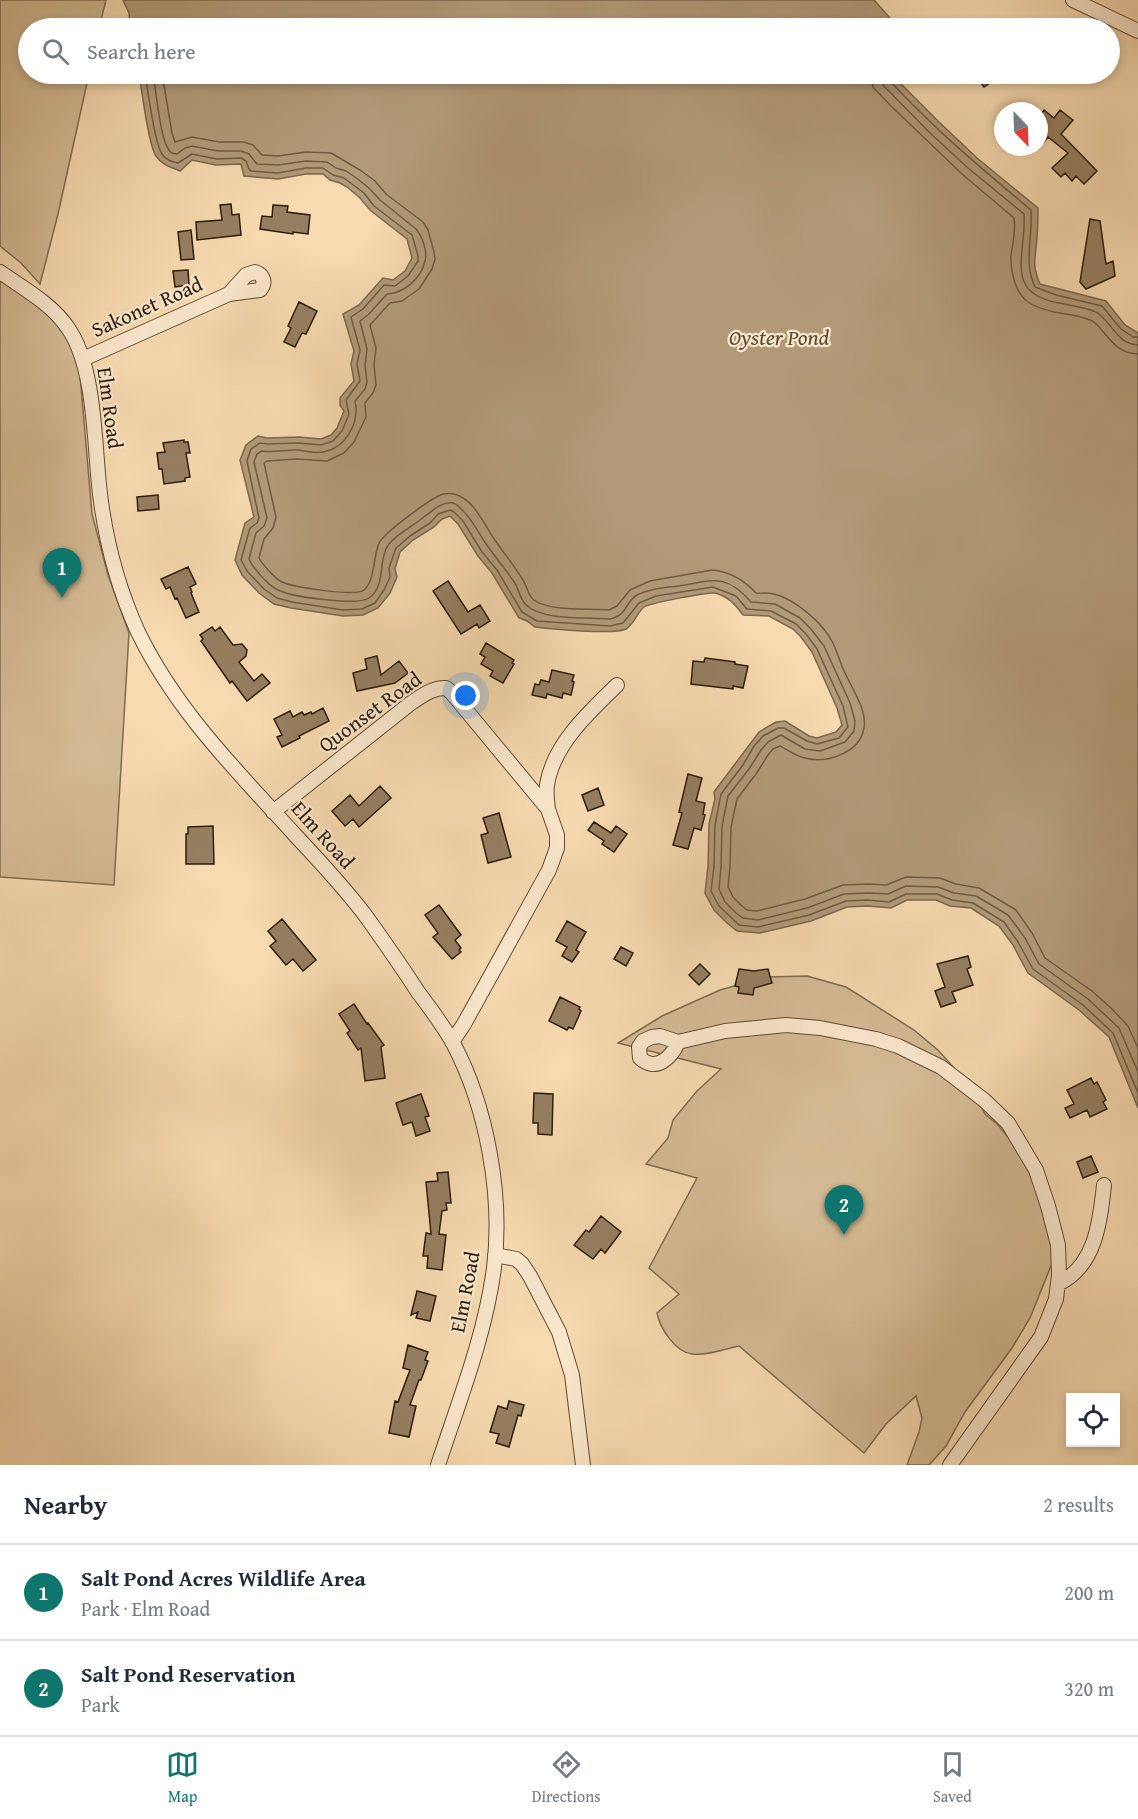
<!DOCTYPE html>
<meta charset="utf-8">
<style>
:root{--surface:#fff;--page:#f6f6f7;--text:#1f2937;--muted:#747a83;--line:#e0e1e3;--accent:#0f766e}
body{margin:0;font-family:"Gentium Book Plus",serif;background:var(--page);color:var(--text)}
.controls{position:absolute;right:18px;bottom:18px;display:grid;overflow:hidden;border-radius:0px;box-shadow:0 3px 9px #0003}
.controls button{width:54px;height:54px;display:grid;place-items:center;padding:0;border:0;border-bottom:2px solid var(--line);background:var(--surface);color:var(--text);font:30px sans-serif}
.compass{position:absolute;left:994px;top:102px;width:54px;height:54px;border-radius:50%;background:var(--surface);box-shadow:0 3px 9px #0003;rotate:157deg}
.you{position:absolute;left:466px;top:696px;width:21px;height:21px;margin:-15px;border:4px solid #fff;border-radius:50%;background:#1a73e8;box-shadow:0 0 0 9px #1a73e833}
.badge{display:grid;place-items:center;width:39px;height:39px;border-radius:50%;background:var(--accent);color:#fff;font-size:20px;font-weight:700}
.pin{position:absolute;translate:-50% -50px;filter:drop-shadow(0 2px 3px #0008)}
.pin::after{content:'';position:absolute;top:32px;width:21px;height:18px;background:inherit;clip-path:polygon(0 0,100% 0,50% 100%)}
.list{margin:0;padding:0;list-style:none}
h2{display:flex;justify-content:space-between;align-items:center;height:78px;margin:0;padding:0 24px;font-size:26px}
h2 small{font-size:20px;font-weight:400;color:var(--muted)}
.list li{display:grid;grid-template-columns:39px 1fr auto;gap:18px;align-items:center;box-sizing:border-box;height:96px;padding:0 24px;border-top:2px solid var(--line)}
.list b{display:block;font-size:22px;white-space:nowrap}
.list p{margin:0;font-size:20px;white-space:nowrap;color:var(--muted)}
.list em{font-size:20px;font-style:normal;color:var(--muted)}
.icon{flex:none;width:33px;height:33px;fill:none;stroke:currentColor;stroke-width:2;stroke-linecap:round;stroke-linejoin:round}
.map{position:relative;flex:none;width:1138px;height:1465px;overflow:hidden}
.search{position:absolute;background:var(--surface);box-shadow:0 3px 9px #0003;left:18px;right:18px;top:18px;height:66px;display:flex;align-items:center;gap:15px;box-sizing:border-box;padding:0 21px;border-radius:33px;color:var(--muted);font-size:22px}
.sheet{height:270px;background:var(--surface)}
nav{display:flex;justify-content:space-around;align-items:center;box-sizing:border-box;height:84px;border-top:2px solid var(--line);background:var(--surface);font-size:16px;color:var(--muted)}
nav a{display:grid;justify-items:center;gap:3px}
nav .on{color:var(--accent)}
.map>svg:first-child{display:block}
</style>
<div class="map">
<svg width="1138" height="1465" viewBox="0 0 1138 1465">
<rect width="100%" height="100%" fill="#f7dab0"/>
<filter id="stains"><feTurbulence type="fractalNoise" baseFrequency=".00333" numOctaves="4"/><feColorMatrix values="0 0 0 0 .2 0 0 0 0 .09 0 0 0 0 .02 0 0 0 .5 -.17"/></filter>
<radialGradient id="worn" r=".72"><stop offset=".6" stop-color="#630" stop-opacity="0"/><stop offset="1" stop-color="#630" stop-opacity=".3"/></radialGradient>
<!-- green -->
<path fill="#d4ba94" stroke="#806c50" stroke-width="1.5" d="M0,0H106L99,28H28V74H89L58,214L40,284L21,263L0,246Z
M0,275L59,316L79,363L92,514L108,575L129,633L114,885L0,877Z
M807,976L846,987L914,1030L939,1051L969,1085L985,1114L997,1124L1021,1153L1033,1180L1052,1241L1055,1256L1030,1318L1012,1348L965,1412L946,1446L929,1465H907L919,1432L922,1418L916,1396L886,1424L864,1453L739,1346C724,1349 707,1356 692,1354C675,1352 660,1328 657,1313L679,1294L649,1268L697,1178L646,1164L668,1138L673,1120L697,1091L721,1069L618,1043L662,1016L720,990L766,977Z"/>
<!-- water -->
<path fill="#b29a78" stroke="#7c684d" stroke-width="1.5" d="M123,0H874L890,18L892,28H130L129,13Z
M139,74H891L939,122L977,158L1038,208C1038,218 1038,227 1037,237C1036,257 1031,263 1040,284L1106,301L1125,325L1138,333V1108L1109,1037L1079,1010L1028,973L1013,945L999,926L971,908L950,906L936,900H907L891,908L868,906L847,907L811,921L760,933L737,931L727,923L714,910L705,893L708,866L709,824L715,799L714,792L759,732L776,722L785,721L809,736L817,738L836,732L842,725L837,708L812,652L801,637L793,629L769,616L743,615C735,604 729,597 715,593C708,592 650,603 644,607C637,613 634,624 626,629C614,635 551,629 535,627L527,621L519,618L492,573L478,556L458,524L450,516L442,519L434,527L413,540L400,552L395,569L397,577L390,593L378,608L363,615L343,616L291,608L274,604L259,593L242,575L235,560L245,523L254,517L240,460L246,445L258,436L267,438L299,437L321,439L331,435L337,428L344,411L340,405V398L354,381L351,364L354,351L343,314L359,305L383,278L393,280L405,271L412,258L407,239L370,210L360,198L347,187L340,183L330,180L323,174H306L278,179L244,176L241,164L216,165L192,160L180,171C171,167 162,165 156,156C148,145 142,90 139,74Z"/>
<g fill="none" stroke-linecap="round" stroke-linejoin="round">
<!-- shore -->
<path stroke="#6f5c42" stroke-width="1.5" d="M145,74C148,89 154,143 162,154C166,160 172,162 178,163L192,154L217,159L241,158L246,161L249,169L251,171L278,173L306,168H323L333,175L344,178L364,193L374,206L412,235L418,256V261L408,276L395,286L384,285L363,309L351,317L360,350L357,364L360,381L346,400L349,414L342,431L333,441L321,445L298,443L267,444L260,443L251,449L247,461L259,518L257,523L250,528L241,560L247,571L264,589L277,598L292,602L343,610L362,609L375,603L384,590L390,577L389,568L396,548L410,536L430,523L438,514L450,510L454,512L463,521L482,552L497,570L522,612L537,621L610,626L623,623L639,603L656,596L713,587L736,596L747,609L771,611L796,624L806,634L817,649L843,706L848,727L839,738L817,744L807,741L784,728H778L763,736L754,746L743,765L721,794L715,825L714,866L711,891L719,906L739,925L758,927L809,915L846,901L868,900L889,902L906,894H937L952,900L973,903L1004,922L1018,942L1033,969L1083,1005L1113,1033L1138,1093
M153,74C156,89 160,139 169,150C172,154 172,153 177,154L185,148L192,146L218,151H241L249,154L257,164L278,165L306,161L327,162L336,168L346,171L355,177L369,188L380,200L416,229C422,236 428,252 425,261C421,279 404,293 387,294L369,314L360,321L367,349L365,365L367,382L365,389L355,401C360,422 346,448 323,452C314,454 304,450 295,450C284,450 273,453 262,451L257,454L254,462L267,518L264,526L256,533L249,559C253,568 267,584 276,589C289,597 357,606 369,598C387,585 377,560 389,544C399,532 414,526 425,516C433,511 438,504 448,503C453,502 457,504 460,508C473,519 479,535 489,548C498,561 508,572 516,585C519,592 521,600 526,605C543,621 587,617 610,619C629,614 624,603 637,595C651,588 664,588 679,586C712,581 725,572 751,602L775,604L800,618L811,629L824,646L850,703L855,721L854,731L845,742L820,751L805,749L781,735L768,742L761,750L749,769L728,796L722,826L721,867L719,889L725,902L736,913L743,918L758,920L807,908L844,894L869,893L888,894L906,886L938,887L954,893L976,896L1008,915L1025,938L1039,964L1088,999L1119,1028L1138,1072
M162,74L172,133L175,142L192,137L219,142H244L253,145L262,155L278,156L306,152L331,153L360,170L375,181L386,194L423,222L428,230L434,252L435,259L432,269L419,289L402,301L390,303L370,325L376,348L374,365L376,385L373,393L365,403L366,417L354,442L344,453L327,461L297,459L267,461L264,463L276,517L273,528L264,539L259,558C262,564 274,577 280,581C290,587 356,597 364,590C375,581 373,557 379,543C385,532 431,498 443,494C471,488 484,526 497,543C506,556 515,567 523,580C527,586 528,596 534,600C551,612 588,608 609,610L617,606L630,590L650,581L712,570C729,571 745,581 756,593C762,593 768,593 774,594C795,599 823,623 833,643C838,654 841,666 847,677C854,692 867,711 864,728C860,753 826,764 805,758C796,756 788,750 780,746L773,749L768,755L756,774L737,799L731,827L730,867L728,887L733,897L742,906L747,910L757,911L805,899L843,885L869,884L886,885L906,877L940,878L956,884L979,888L1016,910L1032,933L1045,958L1092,991L1111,1008L1128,1026L1138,1048
M870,74L873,87L890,105L962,174L1014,218C1016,231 1013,242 1011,255C1010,270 1015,293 1028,302C1035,307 1046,310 1054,312C1064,314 1086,316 1094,322C1109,335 1114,353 1138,354
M879,74L883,85L929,132L968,168L1024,214C1027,253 1002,293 1059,303C1068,305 1092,308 1099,314C1113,325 1118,344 1138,345
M887,74L889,80C933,128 982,169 1031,210C1033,237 1023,262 1035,287L1056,295L1102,306L1121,329L1133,337H1138"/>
</g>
<!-- building -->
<path fill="#967f61" stroke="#2c1d0c" stroke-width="1.5" d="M974,74H1003L984,87Z
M1044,110L1054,118L1060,110L1073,120L1061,134L1097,171L1084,184L1076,176L1072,181L1065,173L1061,177L1052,168L1068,153L1048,137L1039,148V117Z
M231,204L232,215L239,214L241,235L197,240L196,222L222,220L220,205Z
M273,205L288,206L287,212L310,215L308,234L293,232V234L260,229L262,216L272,217Z
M1090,219L1100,221L1106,264L1113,261L1115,276L1086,289L1080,282Z
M191,230L194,259L181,260L178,232Z
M188,270L189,285L175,287L173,271Z
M299,302L317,311L306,334L302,333L295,347L284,342L291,328L288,326Z
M184,440V442H188L190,453H186L190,477L185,478V481L164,484L162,469H159L157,453L165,452L163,443Z
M158,495L159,509L138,511L137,497Z
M188,567L196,584L190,587L192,592L191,593L199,612L186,618L177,598L175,599L170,587L166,589L161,579Z
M448,581L468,612L480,605L490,621L479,628L477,624L461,634L433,591Z
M212,627L215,631L220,627L233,645L242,644L247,650L246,656L239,662L254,681L262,674L270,683L247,701L232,681L230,683L201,641L203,639L200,635Z
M486,643L514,660L512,663L514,664L503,683L490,676L493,671L481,664L485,657L480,654Z
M377,656L381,675L399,661L408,673L395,683L357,691L353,673L367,669L365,659Z
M705,658L735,662V664L748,666L743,688L733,686V689L691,684L693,661L704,662Z
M552,670L574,675L572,681L574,682L571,695L563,693L562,698L547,694L546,698L532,695L535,684L539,685L541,680L549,682Z
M323,708L329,721L299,736L300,738L282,747L277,737L282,735L274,719L290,711L293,717L302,712L304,715L311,712L312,714Z
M688,774L702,778L696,801L705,803L703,814L705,815L701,830L694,828L688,849L673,845L682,813L679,812Z
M380,786L391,798L359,827L353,819L345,826L332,811L350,795L359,806Z
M598,788L604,805L588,811L582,795Z
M499,813L511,857L488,863L481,835L488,833L483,818Z
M594,822L611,833L616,826L627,834L614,852L602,844L604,841L588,830Z
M213,826L214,864H186V834H188V827Z
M439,905L461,935L455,940L461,948L459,950L461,952L452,959L433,937L438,933L425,915Z
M282,919L316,960L303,971L293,959L286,965L270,946L276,941L268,931Z
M567,921L586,932L576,950L579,952L572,962L562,956L567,947L556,941Z
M621,947L633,953L626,966L614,959Z
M968,956L971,967L967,969L973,985L952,992L956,1002L941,1007L935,991L945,987L937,964Z
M700,964L710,974L699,985L689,975Z
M739,969L754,971L768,969L772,983L754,988L753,995L738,993L739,987L735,986Z
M560,997L580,1007L579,1009L581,1011L573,1029L569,1027L567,1030L549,1021Z
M354,1004L367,1024L368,1023L384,1045L381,1047L385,1078L365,1081L361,1048L358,1050L347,1033L350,1031L339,1014Z
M1091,1078L1094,1084L1097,1082L1106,1100L1103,1102L1107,1109L1090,1117L1087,1110L1070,1118L1065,1108L1074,1104L1067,1090Z
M534,1093L553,1094L552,1135L538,1134V1123H533Z
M421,1094L429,1116L425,1117L430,1131L416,1136L412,1122L403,1125L396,1103Z
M1091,1156L1098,1172L1083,1178L1077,1162Z
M448,1172L451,1203H446L447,1210L442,1211L439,1234L446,1235L442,1270L427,1268L428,1256H423L426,1233L431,1234L426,1182L438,1181L437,1173Z
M601,1216L621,1232L605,1253L601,1249L593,1259L574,1245L586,1230L589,1232Z
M417,1291L436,1296L430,1321L416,1318L418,1312L411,1315Z
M408,1345L428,1352L425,1360L428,1361L421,1380H419L410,1405L416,1406L409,1437L389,1433L395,1401L398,1402L410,1370L403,1368Z
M509,1401L524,1405L521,1416L518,1415L509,1447L496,1443L499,1434L490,1432L498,1406L507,1409Z"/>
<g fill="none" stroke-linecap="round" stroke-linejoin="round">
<defs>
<path id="minor" d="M1073,0L1138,31
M0,272C23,288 52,304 68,328C96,368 94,446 100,494C106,543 118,588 138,632C177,712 237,771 296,836C321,863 346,889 368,919C385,943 402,967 418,992C430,1008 443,1025 453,1043C487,1107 503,1196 494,1268C485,1336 459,1401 438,1465
M255,272C264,275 266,283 260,290L229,294L246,275Z
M83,359L229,294
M548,809C547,802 546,793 547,785C553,745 589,712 617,685
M273,812L411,703C422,696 433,687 446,688L451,692L548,809L557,835V848L549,870L464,1024L452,1042
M678,1042C672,1057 656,1073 640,1058L639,1047L643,1041L652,1037L660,1036L678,1042L725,1031L786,1025L820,1028L876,1039L898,1046L941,1067L984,1100L1008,1123L1036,1170L1048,1206L1058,1245L1059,1275L1056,1299L1041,1337L950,1465
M495,1255L516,1259L522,1264L530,1276L559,1332L572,1375L583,1465
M1058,1284C1096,1266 1100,1221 1104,1185"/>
</defs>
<!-- minor casing -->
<use href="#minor" stroke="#5f4c35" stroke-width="16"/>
<!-- minor -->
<use href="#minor" stroke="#fae7cc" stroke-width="14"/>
</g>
<g text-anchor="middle" stroke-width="4.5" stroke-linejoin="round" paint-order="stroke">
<!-- street labels -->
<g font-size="21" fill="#2c1d0c" stroke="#fae7cc">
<text transform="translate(147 307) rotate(-24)" y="7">Sakonet Road</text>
<text transform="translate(110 408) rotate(82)" y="7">Elm Road</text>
<text transform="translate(370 712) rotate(-36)" y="7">Quonset Road</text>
<text transform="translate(323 835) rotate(48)" y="7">Elm Road</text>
<text transform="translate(465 1292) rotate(-79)" y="7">Elm Road</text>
</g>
<!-- water labels -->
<g font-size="22" font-style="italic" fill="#5b4932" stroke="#fae7cc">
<text x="779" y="345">Oyster Pond</text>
</g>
</g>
<rect width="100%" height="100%" filter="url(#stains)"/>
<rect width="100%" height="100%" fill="url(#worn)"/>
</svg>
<div class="controls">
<button><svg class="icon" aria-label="locate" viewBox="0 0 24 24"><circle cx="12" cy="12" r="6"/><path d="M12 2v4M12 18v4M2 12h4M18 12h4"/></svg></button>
</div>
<svg class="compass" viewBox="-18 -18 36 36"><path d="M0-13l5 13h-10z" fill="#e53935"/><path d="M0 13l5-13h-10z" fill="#747a83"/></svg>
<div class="you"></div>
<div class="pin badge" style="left:62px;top:598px">1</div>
<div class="pin badge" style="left:844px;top:1235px">2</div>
<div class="search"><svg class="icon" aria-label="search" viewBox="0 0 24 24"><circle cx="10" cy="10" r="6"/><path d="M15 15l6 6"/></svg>Search here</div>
</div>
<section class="sheet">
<h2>Nearby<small>2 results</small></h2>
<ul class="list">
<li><span class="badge">1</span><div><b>Salt Pond Acres Wildlife Area</b><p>Park · Elm Road</p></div><em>200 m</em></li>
<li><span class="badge">2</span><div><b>Salt Pond Reservation</b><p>Park</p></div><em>320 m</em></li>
</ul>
</section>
<nav>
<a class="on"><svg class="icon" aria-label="map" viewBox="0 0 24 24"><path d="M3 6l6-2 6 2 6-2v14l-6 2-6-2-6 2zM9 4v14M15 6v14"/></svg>Map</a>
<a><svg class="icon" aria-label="directions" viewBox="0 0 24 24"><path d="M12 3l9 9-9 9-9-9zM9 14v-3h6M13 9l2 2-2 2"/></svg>Directions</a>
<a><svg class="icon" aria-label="saved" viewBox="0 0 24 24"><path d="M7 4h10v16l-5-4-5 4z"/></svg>Saved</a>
</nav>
